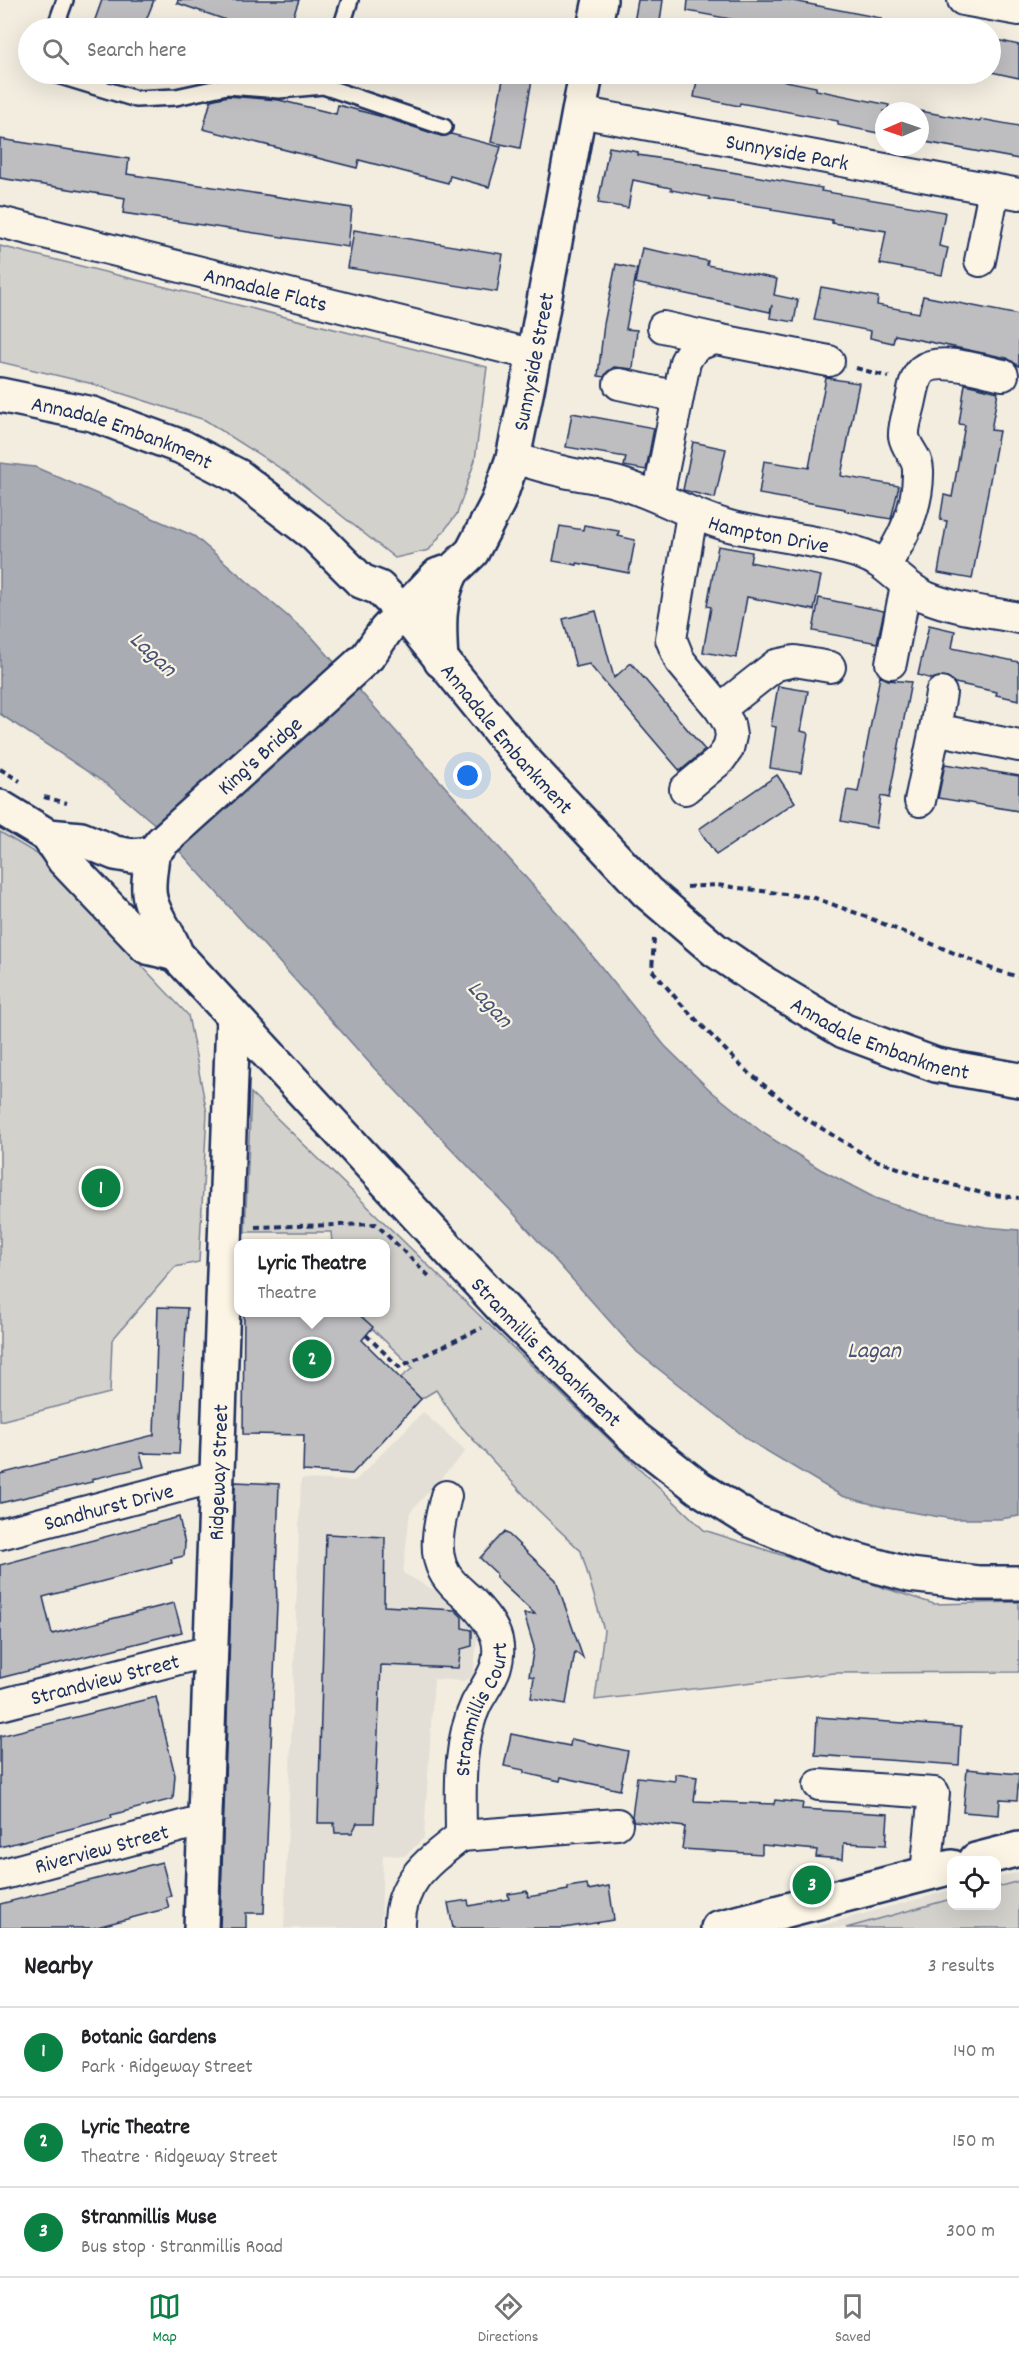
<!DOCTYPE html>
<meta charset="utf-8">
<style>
:root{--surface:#fff;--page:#f2f2f2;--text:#202124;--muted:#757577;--line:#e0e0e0;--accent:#0b8043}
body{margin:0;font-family:Dekko,sans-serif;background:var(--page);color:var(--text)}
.controls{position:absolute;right:18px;bottom:18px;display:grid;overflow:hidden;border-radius:12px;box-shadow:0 6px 24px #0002}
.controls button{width:54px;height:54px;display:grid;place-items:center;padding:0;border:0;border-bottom:2px solid var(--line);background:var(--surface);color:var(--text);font:30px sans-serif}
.compass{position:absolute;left:875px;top:102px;width:54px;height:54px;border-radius:50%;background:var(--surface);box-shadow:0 6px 24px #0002;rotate:268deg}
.you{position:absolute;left:468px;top:776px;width:21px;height:21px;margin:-15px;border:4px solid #fff;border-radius:50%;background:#1a73e8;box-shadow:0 0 0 9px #1a73e833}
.badge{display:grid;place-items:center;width:39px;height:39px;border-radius:50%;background:var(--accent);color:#fff;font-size:20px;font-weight:700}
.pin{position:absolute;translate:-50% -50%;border:3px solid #fff;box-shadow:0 2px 6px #0006}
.popup{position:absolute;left:234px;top:1239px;width:156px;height:78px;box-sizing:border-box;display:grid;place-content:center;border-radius:12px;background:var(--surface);filter:drop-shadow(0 2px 4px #0005);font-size:20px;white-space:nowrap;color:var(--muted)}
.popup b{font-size:22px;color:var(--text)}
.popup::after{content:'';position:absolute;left:50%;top:100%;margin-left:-12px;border:12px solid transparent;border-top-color:var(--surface)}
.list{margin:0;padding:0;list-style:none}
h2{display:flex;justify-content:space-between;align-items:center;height:78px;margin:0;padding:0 24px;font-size:26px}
h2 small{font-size:20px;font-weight:400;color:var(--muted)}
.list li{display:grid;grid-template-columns:39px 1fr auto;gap:18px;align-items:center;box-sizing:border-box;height:90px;padding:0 24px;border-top:2px solid var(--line)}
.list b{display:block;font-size:22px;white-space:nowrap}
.list p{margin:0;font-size:20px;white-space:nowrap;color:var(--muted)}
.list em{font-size:20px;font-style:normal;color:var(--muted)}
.icon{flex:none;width:33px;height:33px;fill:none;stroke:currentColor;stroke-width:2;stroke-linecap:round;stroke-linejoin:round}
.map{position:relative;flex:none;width:1019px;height:1928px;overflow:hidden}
.search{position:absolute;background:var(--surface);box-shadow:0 6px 24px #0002;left:18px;right:18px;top:18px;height:66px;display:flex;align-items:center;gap:15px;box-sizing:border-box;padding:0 21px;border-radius:33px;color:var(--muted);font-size:22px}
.sheet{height:348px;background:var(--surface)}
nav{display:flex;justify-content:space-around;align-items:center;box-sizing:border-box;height:84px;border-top:2px solid var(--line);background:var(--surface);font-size:16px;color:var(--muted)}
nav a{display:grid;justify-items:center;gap:3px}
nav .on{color:var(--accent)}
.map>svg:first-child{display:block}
</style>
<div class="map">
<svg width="1019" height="1928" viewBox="0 0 1019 1928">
<rect width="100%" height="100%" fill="#f3ede0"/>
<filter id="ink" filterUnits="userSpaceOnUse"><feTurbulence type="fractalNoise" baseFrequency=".0167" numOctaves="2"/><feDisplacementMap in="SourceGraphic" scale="12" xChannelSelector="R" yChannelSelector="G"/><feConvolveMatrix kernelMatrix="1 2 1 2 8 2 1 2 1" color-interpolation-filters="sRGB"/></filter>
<g filter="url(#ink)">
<!-- built -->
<path fill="#e3dfd6" d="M423,1412L466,1451L410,1512L403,1573L462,1605L478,1633L473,1677L463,1681L434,1679L424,1838L405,1856L383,1855L381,1928H284L301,1479L355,1481Z
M1019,1872V1928H812L951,1890L952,1906H996L997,1878Z"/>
<!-- green -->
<path fill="#d3d1cc" stroke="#778095" stroke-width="1.5" d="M0,246L487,367L475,460L457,514L429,550L395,558L288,473L205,420L89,383L0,362Z
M0,832L37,854L188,1015L207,1113L199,1262L175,1267L112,1340L110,1393L0,1421Z
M251,1093L508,1343L704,1530L934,1604L1019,1602V1672L834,1673L595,1700L604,1630L581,1551L537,1509L458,1423L436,1390L421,1399L400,1378L413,1368L356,1313L386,1312V1244L332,1243L331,1232H245Z
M1019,1881V1928H846L951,1899L952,1906H996L997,1887Z"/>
<!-- water -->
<path fill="#a9acb3" stroke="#707a91" stroke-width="1.5" d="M0,463L35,467L194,536L312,637L560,916L665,1046L711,1091L763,1133L820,1169L875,1198L924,1215L986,1227L1019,1230V1516L1000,1519H952L887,1508L842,1496L750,1441L637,1352L515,1215L374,1068L157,826L108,785L0,714Z"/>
<!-- building -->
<path fill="#bebec0" stroke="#1b2f5e" stroke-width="1.5" d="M102,0H154L143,28H92Z
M178,0H299L289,28H249L177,3Z
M638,0H663L659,28H633Z
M688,0H788L881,18L880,28H734L736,20L687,11Z
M997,40L1019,45V78L991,72Z
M217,74H252L251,78L227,76L216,78Z
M504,74H533L520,148L491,142Z
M698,74H728L770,81L771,78L816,87V90L889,105L887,111H884L883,134L838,125V121L740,103L739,106L694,97Z
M228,96L279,100L336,114L338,105L383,117L441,136L451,134L501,147L489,187L450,176L448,183L359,160L357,168L203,129L211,100Z
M920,111L980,122L981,119L1019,126V159L920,141Z
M0,139L129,159L127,174L352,208L348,247L123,213L125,198L0,178Z
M609,147L638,152V155L703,165V167L822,188L821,191L945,212L939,246L948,248L942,275L880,264L886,231L832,223V220L771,210L772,208L709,199V197L671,190V188L633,180L628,208L598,203Z
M354,230L503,254L497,292L348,268Z
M642,248L708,261L707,265L777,279L774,295L798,300L794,322L770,318L772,305L770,312L635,283Z
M616,264L637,269L626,329L637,330L633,369L614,367L607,372L604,377L598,376L604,324Z
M821,287L878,297L877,305L919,313L923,296L1019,315V366L1007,358L895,335L893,343L870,338L871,331L814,320Z
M826,378L859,383L841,476L899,486L891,519L845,511V509L759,494L764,461L809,468Z
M965,384L998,392L991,430L999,431L972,579L938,573L947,521L940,520L944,495L952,497L965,425L959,424Z
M572,413L654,428L646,470L624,466L626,457L566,447Z
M693,442L726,449L715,498L683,490Z
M584,525L619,531L618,536L635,540L629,573L577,563V565L553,561L560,526L583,530Z
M718,546L752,552L750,562L821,576L814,610L747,597L736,658L703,652L711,607L707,606Z
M819,598L884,611L877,643L813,631Z
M596,611L614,678L631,663L705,750L680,771L589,664L576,667L563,619Z
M929,625L955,631L952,648L1019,662V700L996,695L997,692L955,683L944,676L932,679L918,675Z
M880,676L888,680L911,682L889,798L881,796L876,828L841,821L847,790L858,792Z
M778,686L808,691L801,731L808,733L801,773L770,768L776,727L771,726Z
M945,764L1019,776V811L938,798Z
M777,775L795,802L716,855L699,829Z
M158,1307L187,1308L179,1454L140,1453L144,1467L92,1479V1482L0,1503V1474L154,1435Z
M244,1312H356L373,1327L362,1340L421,1399L352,1474L303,1471L304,1435L243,1434Z
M235,1482L279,1484L276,1573L277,1604L264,1913H246V1928H220Z
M179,1517L185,1544L184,1556L171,1559L172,1563L43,1597L52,1634L174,1603L182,1632L0,1678V1565Z
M505,1531L556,1580L583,1658L575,1652L566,1704L531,1698L534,1677L529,1676L534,1647L524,1614H535L496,1578V1573L480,1558Z
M326,1534L385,1537L384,1606L455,1610L462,1617V1628L472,1630V1646L461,1649L458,1668L381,1665L374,1823H357L352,1833H335L334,1823H318Z
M156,1697L175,1775L173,1799L111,1815L112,1818L0,1847V1736Z
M817,1717L961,1727L959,1765L815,1755Z
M511,1734L570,1746L571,1739L628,1751L620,1790L561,1777L560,1781L524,1773V1770L504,1766Z
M967,1769L1019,1774L1017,1800L1000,1799L999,1815L963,1812Z
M675,1774L697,1777L694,1801L774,1804L775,1800L803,1803L802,1809L888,1814L886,1845L844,1843L843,1859L816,1857L817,1850L762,1845V1854L682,1849L685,1827L634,1821L632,1817L637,1777L675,1781Z
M162,1862L171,1896L166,1897L169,1908L93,1928H0V1904Z
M587,1884L588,1890L609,1886L614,1920L564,1928H453L448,1903L468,1900L469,1906L509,1899L508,1894L527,1891L528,1897L568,1890V1887Z"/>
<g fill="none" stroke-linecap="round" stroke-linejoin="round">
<defs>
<path id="lane" d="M55,28L65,0
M341,28L350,0
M54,74L136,99L176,97L227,86L279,90L323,86L444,127"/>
<g id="street">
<path d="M963,0L1019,10"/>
<path id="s1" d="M579,112L1019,194"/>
<path id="s2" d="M0,222L534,355"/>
<path d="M980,261L994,190"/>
<path d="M663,327L716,339"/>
<path d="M619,384L678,397"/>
<path id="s3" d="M513,458C529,462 545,468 561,471C579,476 597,477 615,482C656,493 692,517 733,527C776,537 820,540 862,554C888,563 902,586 926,597C955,609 989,612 1019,618"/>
<path d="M658,497L685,362C692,347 700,343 716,339L829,361"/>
<path d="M885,565C904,538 919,504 918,470C918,457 906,449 904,436C903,426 909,411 911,400C913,391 915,377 922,370C939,356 983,371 1003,375"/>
<path d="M891,663L906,585"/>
<path d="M720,709L776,665L795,661L830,667"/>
<path d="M935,729L941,693"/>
<path d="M685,789L720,760L728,749L731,736L729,724L720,709L680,661L671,639L692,514"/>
<path d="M920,801L935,729L1019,746"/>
<path id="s4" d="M0,1534L216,1477"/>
<path id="s5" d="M0,1705L210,1651"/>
<path d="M819,1785L934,1793L926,1874"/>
<path d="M461,1836L617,1824"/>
<path id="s6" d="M0,1875L204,1820"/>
<path id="s7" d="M400,1928C398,1882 429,1861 461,1836C461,1792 457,1745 476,1704C487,1683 503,1667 497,1640C494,1627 484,1615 475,1605C468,1597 459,1591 452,1583C429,1559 439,1525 446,1496"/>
</g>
<g id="secondary">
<path d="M594,28L600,0"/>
<path id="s8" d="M0,395L92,414L182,447L238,476L315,535L361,581L379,588L403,612L519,755L647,892L715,950L765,984L844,1031L936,1065L1019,1080"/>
<path d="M441,661C439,626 437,603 452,571"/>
<path d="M0,807L48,836L64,860L147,947L176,954"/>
<path d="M48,836L81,839L115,853L132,856L152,854"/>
<path id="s9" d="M152,854C151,869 146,888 151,902C156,921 171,935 176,954L509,1315L635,1438L699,1488L752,1521L830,1553L910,1575L978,1583H1019"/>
<path id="s10" d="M152,854L162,842L355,668L368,656L386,630L438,575L452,571L472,552L498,502L513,458L534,355L586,74"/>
<path d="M976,1860L1019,1849"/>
<path id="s11" d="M201,1928L233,1017"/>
<path d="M718,1928L952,1867"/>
</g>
</defs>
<!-- lane casing -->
<use href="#lane" stroke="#1b2f5e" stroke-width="20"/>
<!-- street casing -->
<use href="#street" stroke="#1b2f5e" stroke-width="34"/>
<!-- secondary casing -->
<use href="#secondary" stroke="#1b2f5e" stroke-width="38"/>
<!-- path -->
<path stroke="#1b2f5e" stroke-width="4" stroke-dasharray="6 4.5" stroke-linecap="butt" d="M856,368L889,377
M0,769L20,781
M44,797L67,803
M687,887L717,885L815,898L867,917L995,970L1019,977
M654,939L652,970L681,1004L742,1067L803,1117L870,1158L921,1176L985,1194L1019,1198
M255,1227L376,1224L432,1279
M366,1335L399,1367L482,1328"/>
<!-- lane -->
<use href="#lane" stroke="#fcf5e5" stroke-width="15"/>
<!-- street -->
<use href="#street" stroke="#fcf5e5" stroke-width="30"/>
<!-- secondary -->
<use href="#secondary" stroke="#fcf5e5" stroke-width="33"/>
</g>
</g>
<g text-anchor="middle" stroke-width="4.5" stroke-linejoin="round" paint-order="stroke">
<!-- street labels -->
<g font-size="22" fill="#1b2f5e" stroke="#fcf5e5">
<text dy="8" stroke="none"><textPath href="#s1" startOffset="212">Sunnyside Park</textPath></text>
<text dy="8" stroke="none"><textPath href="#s2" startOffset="274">Annadale Flats</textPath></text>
<text dy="8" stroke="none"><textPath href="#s10" startOffset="644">Sunnyside Street</textPath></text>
<text dy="8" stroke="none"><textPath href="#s8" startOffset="128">Annadale Embankment</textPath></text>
<text dy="8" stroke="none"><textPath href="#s3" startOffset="268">Hampton Drive</textPath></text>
<text dy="8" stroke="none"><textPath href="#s8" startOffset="632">Annadale Embankment</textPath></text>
<text dy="8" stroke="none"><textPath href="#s10" startOffset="146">King's Bridge</textPath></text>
<text dy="8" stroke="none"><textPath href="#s8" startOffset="1118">Annadale Embankment</textPath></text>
<text dy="8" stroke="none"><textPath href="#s9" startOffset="650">Stranmillis Embankment</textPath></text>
<text dy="8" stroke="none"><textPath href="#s11" startOffset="456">Ridgeway Street</textPath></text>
<text dy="8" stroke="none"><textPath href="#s4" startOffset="112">Sandhurst Drive</textPath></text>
<text dy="8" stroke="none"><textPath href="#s5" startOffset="108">Strandview Street</textPath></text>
<text dy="8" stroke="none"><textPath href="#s7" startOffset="246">Stranmillis Court</textPath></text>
<text dy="8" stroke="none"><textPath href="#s6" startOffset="105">Riverview Street</textPath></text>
</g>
<!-- water labels -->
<g font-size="24" font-style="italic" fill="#465478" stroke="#fcf5e5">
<text transform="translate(154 653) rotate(43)" y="8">Lagan</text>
<text transform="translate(491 1003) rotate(48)" y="8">Lagan</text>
<text x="874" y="1357">Lagan</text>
</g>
</g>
</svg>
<div class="controls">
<button><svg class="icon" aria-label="locate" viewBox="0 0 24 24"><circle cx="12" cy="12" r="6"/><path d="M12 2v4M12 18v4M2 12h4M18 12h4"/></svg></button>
</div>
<svg class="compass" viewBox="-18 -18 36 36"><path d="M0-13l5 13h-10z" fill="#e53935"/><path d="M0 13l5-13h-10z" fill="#757577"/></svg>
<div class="you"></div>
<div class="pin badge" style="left:101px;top:1188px">1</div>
<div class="pin badge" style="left:312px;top:1359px">2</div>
<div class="popup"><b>Lyric Theatre</b>Theatre</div>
<div class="pin badge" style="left:812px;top:1885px">3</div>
<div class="search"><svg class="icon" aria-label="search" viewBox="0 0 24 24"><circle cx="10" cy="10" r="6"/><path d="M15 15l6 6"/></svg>Search here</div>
</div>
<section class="sheet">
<h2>Nearby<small>3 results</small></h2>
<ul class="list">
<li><span class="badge">1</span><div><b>Botanic Gardens</b><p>Park · Ridgeway Street</p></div><em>140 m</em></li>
<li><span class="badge">2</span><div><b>Lyric Theatre</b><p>Theatre · Ridgeway Street</p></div><em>150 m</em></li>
<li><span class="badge">3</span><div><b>Stranmillis Muse</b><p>Bus stop · Stranmillis Road</p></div><em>300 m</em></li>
</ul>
</section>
<nav>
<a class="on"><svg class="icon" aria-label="map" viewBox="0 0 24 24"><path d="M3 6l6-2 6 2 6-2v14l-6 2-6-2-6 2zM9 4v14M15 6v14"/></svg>Map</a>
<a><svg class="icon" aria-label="directions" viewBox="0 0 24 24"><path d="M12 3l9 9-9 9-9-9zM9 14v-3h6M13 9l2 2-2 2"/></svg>Directions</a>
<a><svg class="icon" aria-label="saved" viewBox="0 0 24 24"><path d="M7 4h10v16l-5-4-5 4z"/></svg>Saved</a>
</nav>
